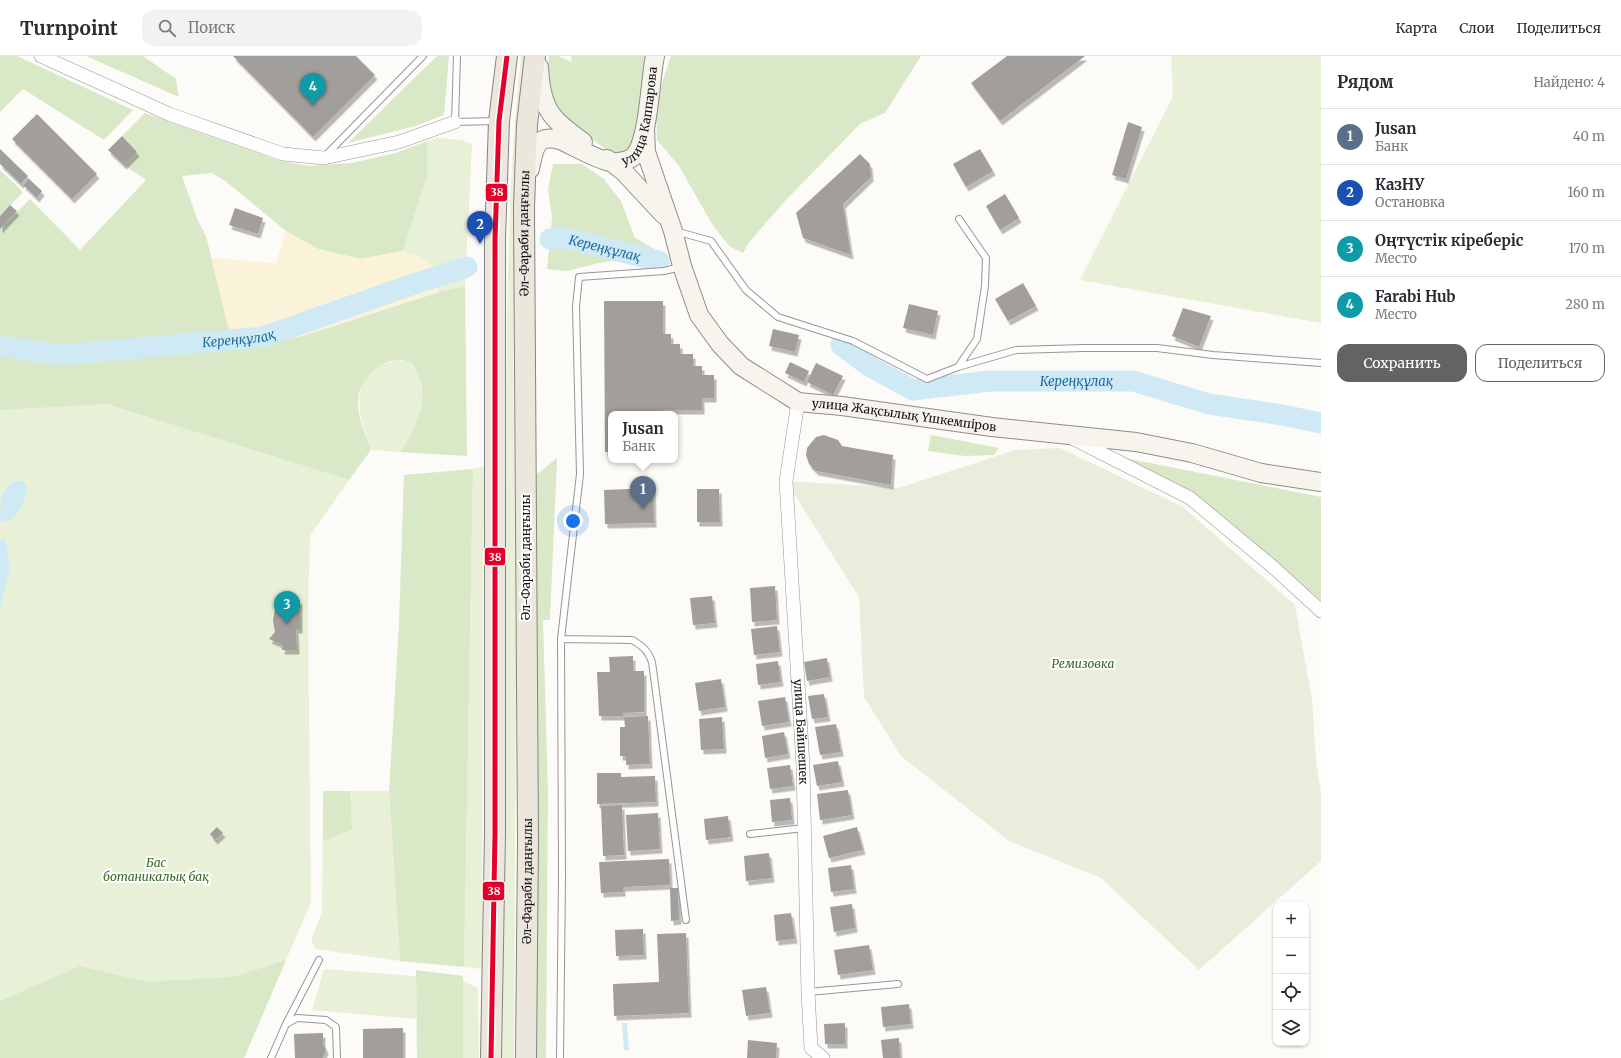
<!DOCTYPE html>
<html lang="ru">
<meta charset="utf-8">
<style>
:root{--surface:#fff;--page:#f2f2f3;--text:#2b2b33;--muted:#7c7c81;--line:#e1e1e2;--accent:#646362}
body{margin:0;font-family:Merriweather,serif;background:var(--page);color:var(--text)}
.controls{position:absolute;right:12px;bottom:12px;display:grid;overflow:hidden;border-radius:8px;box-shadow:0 1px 3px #0004}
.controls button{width:36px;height:36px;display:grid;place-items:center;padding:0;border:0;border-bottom:1px solid var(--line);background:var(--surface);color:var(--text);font:20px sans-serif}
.you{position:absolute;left:573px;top:465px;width:14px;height:14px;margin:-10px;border:3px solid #fff;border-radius:50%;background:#1a73e8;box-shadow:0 0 0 6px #1a73e833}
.badge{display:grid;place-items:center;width:26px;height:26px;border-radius:50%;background:var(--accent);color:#fff;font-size:13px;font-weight:700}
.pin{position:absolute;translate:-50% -33px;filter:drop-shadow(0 1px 2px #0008)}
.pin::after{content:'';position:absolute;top:21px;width:14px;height:12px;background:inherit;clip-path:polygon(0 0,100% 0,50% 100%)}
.popup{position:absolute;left:608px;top:355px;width:70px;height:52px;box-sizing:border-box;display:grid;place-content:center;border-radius:8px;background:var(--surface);filter:drop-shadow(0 1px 3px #0005);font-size:13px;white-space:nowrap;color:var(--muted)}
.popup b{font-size:15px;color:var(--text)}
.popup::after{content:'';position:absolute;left:50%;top:100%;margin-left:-8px;border:8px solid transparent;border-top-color:var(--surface)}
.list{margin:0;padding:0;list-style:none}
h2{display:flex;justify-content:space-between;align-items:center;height:52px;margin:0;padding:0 16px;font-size:17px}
h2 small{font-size:13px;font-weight:400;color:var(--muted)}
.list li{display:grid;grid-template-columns:26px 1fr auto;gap:12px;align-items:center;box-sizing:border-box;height:56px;padding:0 16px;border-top:1px solid var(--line)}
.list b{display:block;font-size:15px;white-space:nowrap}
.list p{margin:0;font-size:13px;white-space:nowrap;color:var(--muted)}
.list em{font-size:13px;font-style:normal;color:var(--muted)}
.actions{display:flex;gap:8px;padding:12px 16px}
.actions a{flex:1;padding:9px 0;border:1px solid var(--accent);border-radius:12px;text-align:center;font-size:14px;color:var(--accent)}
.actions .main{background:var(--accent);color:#fff}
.icon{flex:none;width:22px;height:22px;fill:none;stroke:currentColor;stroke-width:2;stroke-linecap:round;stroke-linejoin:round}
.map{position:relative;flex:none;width:1321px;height:1002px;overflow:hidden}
header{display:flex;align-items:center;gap:24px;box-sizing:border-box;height:56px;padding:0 20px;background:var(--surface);border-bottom:1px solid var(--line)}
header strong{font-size:19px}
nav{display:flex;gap:22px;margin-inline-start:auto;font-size:14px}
.search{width:280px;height:36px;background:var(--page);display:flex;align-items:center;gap:10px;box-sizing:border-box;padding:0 14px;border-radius:12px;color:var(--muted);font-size:15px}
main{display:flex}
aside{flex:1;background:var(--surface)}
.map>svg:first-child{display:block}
</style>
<header>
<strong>Turnpoint</strong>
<div class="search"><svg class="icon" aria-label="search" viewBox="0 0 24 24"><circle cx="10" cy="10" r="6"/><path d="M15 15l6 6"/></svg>Поиск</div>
<nav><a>Карта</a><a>Слои</a><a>Поделиться</a></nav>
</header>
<main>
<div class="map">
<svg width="1321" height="1002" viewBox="0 0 1321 1002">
<defs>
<filter id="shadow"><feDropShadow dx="2.5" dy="4.5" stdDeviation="0" flood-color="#0004"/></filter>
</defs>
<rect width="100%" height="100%" fill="#fdfbf7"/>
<!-- green -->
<path fill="#e8f1d8" d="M521,0H528L516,140L513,301L516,611L514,1002H502C503,814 505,626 506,438C507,292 505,145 521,0Z
M1171,0H1321V267L1080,224L1173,40Z
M438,82L462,84L472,88L465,230L439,236L436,217L403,195L427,120V85Z
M0,285L106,348L349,424L310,480L308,557L311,846L244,1002H0Z
M397,304L412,307C416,314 421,323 422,331C425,354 412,378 400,396L371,394C362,367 346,329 379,310C384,308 391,306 397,304Z
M485,410L483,519L482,913L464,911L473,413Z
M323,735H389L400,905L315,893L311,884L322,856Z
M324,913L416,920V963L312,954Z
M463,925L478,932L479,1002H463Z"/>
<!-- forest -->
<path fill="#d9e8c6" d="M0,0H17L133,54L104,84L23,33L0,56Z
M86,0H143L176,23L179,41Z
M437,0H449L444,59L415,70L348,87Z
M549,0H558L572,6L571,0H655L647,63L628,97H611L555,56L547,22Z
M671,0H921L885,57L860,68L785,145L750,185L743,197L729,190L712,168L679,110L657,84L656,45Z
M145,57L277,104L309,110L352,107L396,97L427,85V120L403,195L361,203L318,193L286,175L224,124L212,117L182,120L198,165L206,180L228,270L256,289L306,279L439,236L465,230L467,400L400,396C412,378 425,354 422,331C421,323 416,314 412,307C408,306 402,304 397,304C379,305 359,325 358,343C357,360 366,379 371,394L349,424L106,348L0,354V173L30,143L80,194L146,124L124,109L137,96L122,80Z
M553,108H582L604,123L621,145L635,182L667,200L603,206L567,215L547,213L552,161L548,133Z
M0,114L23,136L0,160Z
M931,379L999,392L994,399L965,400L928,395Z
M557,402L550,564H543L548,736L546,1002H531L536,419Z
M1125,402L1321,441V545L1224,462Z
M473,413L464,911L400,905L389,735L399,568L404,419Z
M323,735H350L352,774L323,785Z
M286,904L244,1002H0V945L80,910L146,926L233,921Z
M416,914L463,920V1002H417Z"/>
<!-- sand -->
<path fill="#fbf2da" d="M286,175L318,193L360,203L403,195L420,201L431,208L436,217L439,236L306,279L256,289L245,288L237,282L228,270L211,202L276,207Z"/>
<!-- cemetery -->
<path fill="#eaeddc" d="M1060,392L1183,451L1295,549L1312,644L1316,704L1321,737V805L1199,914L1101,822L1009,785L901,700L864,641L859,541L786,425L899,432L1015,394Z"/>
<!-- water -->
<path fill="#cfeaf5" d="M16,425L24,426L27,430L23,449L13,463L0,466C0,452 0,430 16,425Z
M5,483L10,511L0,554V484Z
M622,967H627L629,994H624Z"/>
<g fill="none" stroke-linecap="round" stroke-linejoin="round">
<!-- river -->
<g stroke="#cfeaf5" stroke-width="21">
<path id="s1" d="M550,183L564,182L659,205"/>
<path id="s2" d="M841,289L869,310L913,334L990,325H1133L1209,348L1282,359L1321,367"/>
<path id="s3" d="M0,290L60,299L263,281L414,228L467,211"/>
</g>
</g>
<!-- building -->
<path fill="#a19e9c" filter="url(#shadow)" d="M233,0H356L375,19L313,81Z
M1007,0H1085L1000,65L971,27Z
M37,58L97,118L72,143L12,83Z
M1128,66L1142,71L1126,123L1112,119Z
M122,80L137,96L124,109L108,94Z
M0,93L28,120L21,128L0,108Z
M980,93L993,115L966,131L953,108Z
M860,98L870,108L871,121L843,148L851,199L803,182L796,157Z
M29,123L42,135L37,142L23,129Z
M1005,138L1019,162L1000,174L986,150Z
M10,149L17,155L0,173V160Z
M235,152L263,162L258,178L229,169Z
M1023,227L1036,250L1008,265L995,243Z
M604,245H663V278H671V288H680V298H693V310H702V319H714V342H702V354H663V358H611V396H605Z
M909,248L938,255L933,279L903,272Z
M1183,252L1211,260L1199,291L1172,280Z
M773,273L799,279L795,296L769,290Z
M790,306L809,315L804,326L785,317Z
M816,307L843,320L833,339L807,326Z
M824,379L838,384L842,390L893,399L891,429L816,415L809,408L806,399L807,392L816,381Z
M653,432L654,467L605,468L604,434Z
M697,433H719L720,466H697Z
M775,530L777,564L752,566L750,532Z
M712,540L715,567L693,569L690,542Z
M277,543L300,544V573H296L297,594H282L283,589L269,583L275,576L273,564Z
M777,570L780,596L754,599L751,573Z
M633,600V615H644V656L623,657V660H599L597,616H610L609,601Z
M827,602L830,621L807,625L804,606Z
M778,605L781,626L758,629L756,608Z
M721,623L725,651L699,655L695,627Z
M824,638L828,661L812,663L808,640Z
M785,641L789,666L762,670L758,645Z
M648,660L650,708L626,709V700H620V671H625L624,661Z
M722,661L724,693L701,694L699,663Z
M836,668L841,696L820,699L815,671Z
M784,676L788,698L765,702L762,680Z
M838,705L842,726L817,730L813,709Z
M790,709L793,730L770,733L767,712Z
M597,717H621V721L655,720L656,746L597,748Z
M848,734L852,759L820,764L817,738Z
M790,742L792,764L772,766L770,744Z
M622,749L624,799L603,800L601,750Z
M658,757L660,793L628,795L626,759Z
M728,760L731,781L706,784L704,763Z
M217,771L223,777L215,784L210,778Z
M857,771L863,794L829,802L823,780Z
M769,797L772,822L746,825L744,800Z
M669,803L670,829L623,831V836L601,837L599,806Z
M851,809L854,833L831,836L828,812Z
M670,832H678L679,864L671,865Z
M852,848L855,872L834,876L830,851Z
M791,857L795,883L776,885L774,859Z
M643,873L644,899L616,900L615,874Z
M686,877L689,957L614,960L613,928L659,926L657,878Z
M869,889L873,914L838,919L834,894Z
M766,931L770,957L746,960L742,934Z
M909,948L911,968L883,971L881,951Z
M845,967V988H825L824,968Z
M403,972V1002H363V973Z
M323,977V988L326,993L323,1002H295L294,978Z
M899,982L900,1002H883L881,984Z
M748,984L777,987L776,1002H747Z"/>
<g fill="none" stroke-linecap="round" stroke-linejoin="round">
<defs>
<path id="lane" d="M457,0L455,66L496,65
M326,99L423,0
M675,175L711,185L746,234L778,261L853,285L927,323L958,311L977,283L985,230L986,202L959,163
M958,311L1016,294L1084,292H1157L1213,299L1321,307
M561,583L632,584C643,590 648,595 652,606L686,864
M750,778L804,772
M808,936L898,928
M286,968L319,904
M271,1002L286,968L297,962L326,964L336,971L337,1002
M560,1002L562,821L561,583L580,418L576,251L579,221L664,215L681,211"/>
<g id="street">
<path d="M41,0L169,58L283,98L324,102L399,86L455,66"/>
<path id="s4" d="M798,346L786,425L803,710L808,936L811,992L823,1002"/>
<path d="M1072,382L1190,442L1273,511L1321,555"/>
</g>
<g id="secondary">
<path d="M539,11C541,53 550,62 583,86"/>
<path id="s5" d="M645,73L646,96L673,175L682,210L699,259L720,288L741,310L798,346L842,350L992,371L1136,386L1192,397L1261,417L1321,426"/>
<path d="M607,103L623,115L664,159"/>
<path id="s6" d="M530,113C534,94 535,77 560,84C576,91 593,102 610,106C617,107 628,105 633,101C649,87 650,22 655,0"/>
</g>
<g id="primary">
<path d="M491,1002L495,777V183L499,65L507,0"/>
<path id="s7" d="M526,1002L528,785L524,151L527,69L535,0"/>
</g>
</defs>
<!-- lane casing -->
<use href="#lane" stroke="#979695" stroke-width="8"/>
<!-- street casing -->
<use href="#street" stroke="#979695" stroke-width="14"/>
<!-- secondary casing -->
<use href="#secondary" stroke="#8e8d8b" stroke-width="20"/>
<!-- primary casing -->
<use href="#primary" stroke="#858482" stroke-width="22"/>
<!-- lane -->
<use href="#lane" stroke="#fffefe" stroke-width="6"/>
<!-- street -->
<use href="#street" stroke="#fffefe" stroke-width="13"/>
<!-- secondary -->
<use href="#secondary" stroke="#f6f4ec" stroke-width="18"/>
<!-- primary -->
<use href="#primary" stroke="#ece7dc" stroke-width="20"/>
<defs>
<path id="bus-1" d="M491,1002L495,777V183L499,65L507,0"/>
</defs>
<!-- bus-1 casing -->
<use href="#bus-1" stroke="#fff" stroke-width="8"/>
<!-- bus-1 -->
<use href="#bus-1" stroke="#e4002b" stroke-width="5"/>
</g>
<g text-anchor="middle" stroke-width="4" stroke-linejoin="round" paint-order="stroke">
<!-- street labels -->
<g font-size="12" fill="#111" stroke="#fff">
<text dy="4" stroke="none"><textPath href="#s6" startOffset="170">улица Каппарова</textPath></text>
<text dy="4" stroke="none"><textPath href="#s7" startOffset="825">Әл-Фараби даңғылы</textPath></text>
<text dy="4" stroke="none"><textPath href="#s5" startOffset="435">улица Жақсылық Үшкемпіров</textPath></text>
<text transform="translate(526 501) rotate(-90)" y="4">Әл-Фараби даңғылы</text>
<text dy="4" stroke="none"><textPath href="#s4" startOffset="331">улица Байшешек</textPath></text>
<text dy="4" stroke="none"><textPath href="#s7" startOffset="177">Әл-Фараби даңғылы</textPath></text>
</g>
<!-- park labels -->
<g font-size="12" font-style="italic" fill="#346822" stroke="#fff">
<text x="1083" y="612">Ремизовка</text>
<text x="156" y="811">Бас<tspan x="156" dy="14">ботаникалық бақ</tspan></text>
</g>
<!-- water labels -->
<g font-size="13" font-style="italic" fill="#1d6ca0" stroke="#fff">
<text dy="5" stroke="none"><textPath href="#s1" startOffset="56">Кереңқұлақ</textPath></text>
<text dy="5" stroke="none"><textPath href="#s3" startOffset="240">Кереңқұлақ</textPath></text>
<text dy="5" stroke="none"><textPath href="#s2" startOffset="249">Кереңқұлақ</textPath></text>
</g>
</g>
<g stroke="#fff" stroke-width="1.5">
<rect x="485" y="127" width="23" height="19" rx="4" fill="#e4002b"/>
<rect x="484" y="491" width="22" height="19" rx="4" fill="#e4002b"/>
<rect x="482" y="825" width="23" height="20" rx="4" fill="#e4002b"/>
</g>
<g font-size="11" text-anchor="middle" font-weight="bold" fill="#fff">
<text x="497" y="140">38</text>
<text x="495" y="505">38</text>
<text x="494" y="839">38</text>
</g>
</svg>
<div class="controls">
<button>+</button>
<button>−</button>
<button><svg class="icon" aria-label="locate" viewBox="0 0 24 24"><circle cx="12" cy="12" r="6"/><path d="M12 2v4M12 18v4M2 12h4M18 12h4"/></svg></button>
<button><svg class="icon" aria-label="layers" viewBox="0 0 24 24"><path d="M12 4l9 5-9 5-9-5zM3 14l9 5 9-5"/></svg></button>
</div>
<div class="you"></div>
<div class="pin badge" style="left:643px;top:453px;background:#5c6f8a">1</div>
<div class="popup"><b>Jusan</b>Банк</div>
<div class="pin badge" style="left:480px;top:188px;background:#1a4fb4">2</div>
<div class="pin badge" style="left:287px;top:568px;background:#0f9aa8">3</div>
<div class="pin badge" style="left:313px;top:50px;background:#0f9aa8">4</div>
</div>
<aside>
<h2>Рядом<small>Найдено: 4</small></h2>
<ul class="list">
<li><span class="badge" style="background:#5c6f8a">1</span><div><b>Jusan</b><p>Банк</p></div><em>40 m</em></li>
<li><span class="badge" style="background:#1a4fb4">2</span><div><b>КазНУ</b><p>Остановка</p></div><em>160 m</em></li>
<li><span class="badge" style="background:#0f9aa8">3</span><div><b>Оңтүстік кіреберіс</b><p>Место</p></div><em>170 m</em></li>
<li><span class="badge" style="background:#0f9aa8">4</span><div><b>Farabi Hub</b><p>Место</p></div><em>280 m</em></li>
</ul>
<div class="actions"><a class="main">Сохранить</a><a>Поделиться</a></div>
</aside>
</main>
